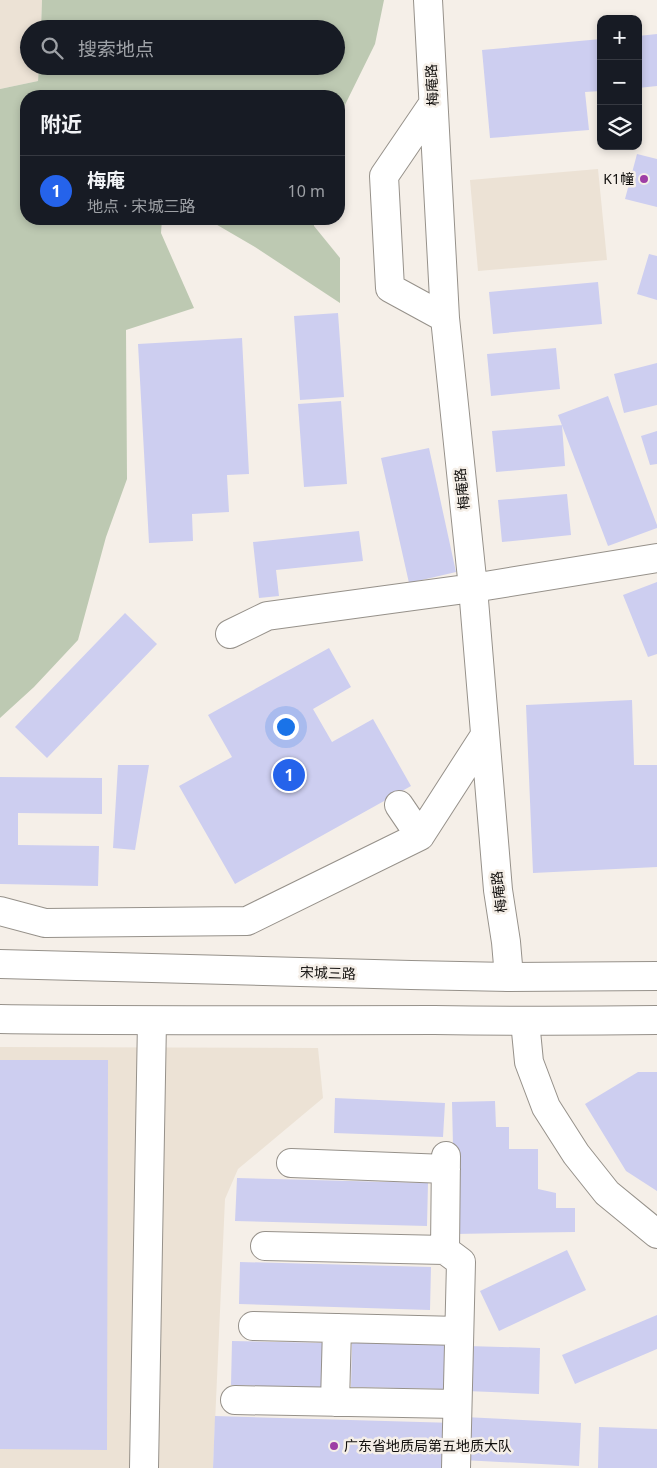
<!DOCTYPE html>
<html lang="zh">
<meta charset="utf-8">
<style>
:root{--surface:#171b24;--page:#20242c;--text:#f1f3f6;--muted:#9ea1a6;--line:#363941;--accent:#2563eb}
body{margin:0;font-family:"Noto Sans","Noto Sans SC",sans-serif;background:var(--page);color:var(--text)}
.controls{position:absolute;right:15px;top:15px;display:grid;overflow:hidden;border-radius:10px;box-shadow:0 2px 8px #0003}
.controls button{width:45px;height:45px;display:grid;place-items:center;padding:0;border:0;border-bottom:1px solid var(--line);background:var(--surface);color:var(--text);font:25px sans-serif}
.you{position:absolute;left:285px;top:726px;width:18px;height:18px;margin:-12px;border:4px solid #fff;border-radius:50%;background:#1a73e8;box-shadow:0 0 0 8px #1a73e833}
.badge{display:grid;place-items:center;width:32px;height:32px;border-radius:50%;background:var(--accent);color:#fff;font-size:16px;font-weight:700}
.pin{position:absolute;translate:-50% -50%;border:2px solid #fff;box-shadow:0 1px 5px #0006}
.list{margin:0;padding:0;list-style:none}
h2{display:flex;justify-content:space-between;align-items:center;height:65px;margin:0;padding:0 20px;font-size:21px}
h2 small{font-size:16px;font-weight:400;color:var(--muted)}
.list li{display:grid;grid-template-columns:32px 1fr auto;gap:15px;align-items:center;box-sizing:border-box;height:70px;padding:0 20px;border-top:1px solid var(--line)}
.list b{display:block;font-size:19px;white-space:nowrap}
.list p{margin:0;font-size:16px;white-space:nowrap;color:var(--muted)}
.list em{font-size:16px;font-style:normal;color:var(--muted)}
.icon{flex:none;width:28px;height:28px;fill:none;stroke:currentColor;stroke-width:2;stroke-linecap:round;stroke-linejoin:round}
.map{position:relative;flex:none;width:657px;height:1468px;overflow:hidden}
.search{position:absolute;background:var(--surface);box-shadow:0 2px 8px #0003;left:20px;top:20px;width:325px;height:55px;display:flex;align-items:center;gap:12px;box-sizing:border-box;padding:0 18px;border-radius:28px;color:var(--muted);font-size:19px}
.panel{position:absolute;background:var(--surface);box-shadow:0 2px 8px #0003;left:20px;top:90px;width:325px;height:135px;border-radius:20px}
.map>svg:first-child{display:block}
</style>
<div class="map">
<svg width="657" height="1468" viewBox="0 0 657 1468">
<rect width="100%" height="100%" fill="#f5efe8"/>
<!-- built -->
<path fill="#ece2d5" d="M0,0H42L41,29H29V66H39L38,81L0,89Z
M598,169L607,260L478,271L470,180Z
M0,1047L318,1048L323,1098L238,1169L225,1199L213,1468H0Z"/>
<!-- green -->
<path fill="#bdc9b2" d="M42,0H384L375,44L339,117V96H26V219H162L161,233L194,308L126,330L127,479L106,537L78,640L34,687L0,718V89L38,81L39,66H336V29H41Z
M207,219H314V226L340,258V303L255,247Z"/>
<!-- building -->
<path fill="#cdcef0" d="M657,34V86L638,88V36Z
M601,39V91L585,92L589,130L490,138L482,50Z
M637,154L657,159V207L625,199Z
M649,254L657,256V300L637,294Z
M598,282L602,324L493,334L489,292Z
M338,313L344,397L300,400L294,316Z
M242,338L249,474L227,475L229,512L192,514L193,541L149,543L138,344Z
M556,348L560,389L491,396L487,354Z
M657,363V405L624,413L614,374Z
M608,396L657,525V528L608,546L558,415Z
M341,401L347,484L304,487L298,404Z
M562,425L565,466L496,472L492,431Z
M657,431V464L650,465L641,436Z
M429,448L456,572L409,583L381,458Z
M567,494L571,535L502,542L498,500Z
M359,531L363,561L276,570L279,596L259,598L253,542Z
M657,582V654L648,657L623,595Z
M125,613L157,644L47,758L15,727Z
M329,648L351,687L313,709L332,742L373,719L411,786L235,884L179,786L232,757L208,715Z
M632,700L634,765H657V867L533,873L526,705Z
M118,765H149L135,850L113,848Z
M0,777L102,778V814L18,813V845L99,846L98,886L0,884Z
M0,1060H108L107,1450L0,1449Z
M638,1072H657V1191L626,1171L585,1104Z
M335,1098L445,1103L443,1137L334,1133Z
M495,1101L496,1127H509V1149H538V1189L556,1193V1208H575V1232L455,1234L452,1102Z
M237,1178L428,1183L427,1226L235,1221Z
M567,1250L586,1290L499,1331L480,1291Z
M240,1262L431,1267L430,1310L239,1304Z
M657,1315V1349L575,1384L562,1355Z
M232,1341L329,1343L327,1388L231,1385Z
M352,1342L448,1345L446,1389L351,1387Z
M467,1346L540,1348L539,1394L466,1391Z
M215,1416L455,1423L454,1468H213Z
M464,1417L581,1423L579,1466L462,1460Z
M599,1427L657,1429V1468H598Z"/>
<g fill="none" stroke-linecap="round" stroke-linejoin="round">
<defs>
<path id="minor" d="M428,0L445,318L473,588L498,890L506,942L509,977
M433,104L384,176L390,288L445,318
M230,634L267,616L473,588L657,558
M399,805L420,836
M0,911L45,923L247,921L420,836L485,735
M525,1021L529,1062L546,1107L576,1154L607,1193L657,1234
M446,1156L445,1250L461,1262L456,1468
M291,1163L446,1169
M265,1246L445,1250
M253,1326L459,1331
M235,1400L457,1404
M335,1402L337,1328
M144,1468L152,1021"/>
<path id="major" d="M0,964L411,975L509,977L657,976
M0,1019C145,1021 289,1020 434,1020C509,1021 583,1021 657,1020"/>
</defs>
<!-- minor casing -->
<use href="#minor" stroke="#96918a" stroke-width="30"/>
<!-- major casing -->
<use href="#major" stroke="#96918a" stroke-width="30"/>
<!-- minor -->
<use href="#minor" stroke="#fff" stroke-width="28"/>
<!-- major -->
<use href="#major" stroke="#fff" stroke-width="28"/>
</g>
<!-- markers -->
<g fill="#9e3ea5" stroke="#f5efe8" stroke-width="2">
<circle cx="644" cy="179" r="5"/>
<circle cx="334" cy="1446" r="5"/>
</g>
<g text-anchor="middle" stroke-width="5" stroke-linejoin="round" paint-order="stroke">
<!-- street labels -->
<g font-size="14" fill="#100e0c" stroke="#f5efe8">
<text transform="translate(432 85) rotate(-93)" y="5">梅庵路</text>
<text transform="translate(462 489) rotate(-96)" y="5">梅庵路</text>
<text transform="translate(499 892) rotate(-97)" y="5">梅庵路</text>
<text transform="translate(328 973) rotate(2)" y="5">宋城三路</text>
</g>
<!-- poi labels -->
<g font-size="14" fill="#100e0c" stroke="#f5efe8" text-anchor="end">
<text x="634" y="184">K1幢</text>
<text x="344" y="1451" text-anchor="start">广东省地质局第五地质大队</text>
</g>
</g>
</svg>
<div class="controls">
<button>+</button>
<button>−</button>
<button><svg class="icon" aria-label="layers" viewBox="0 0 24 24"><path d="M12 4l9 5-9 5-9-5zM3 14l9 5 9-5"/></svg></button>
</div>
<div class="you"></div>
<div class="pin badge" style="left:289px;top:775px">1</div>
<div class="search"><svg class="icon" aria-label="search" viewBox="0 0 24 24"><circle cx="10" cy="10" r="6"/><path d="M15 15l6 6"/></svg>搜索地点</div>
<section class="panel">
<h2>附近<small></small></h2>
<ul class="list">
<li><span class="badge">1</span><div><b>梅庵</b><p>地点 · 宋城三路</p></div><em>10 m</em></li>
</ul>
</section>
</div>
